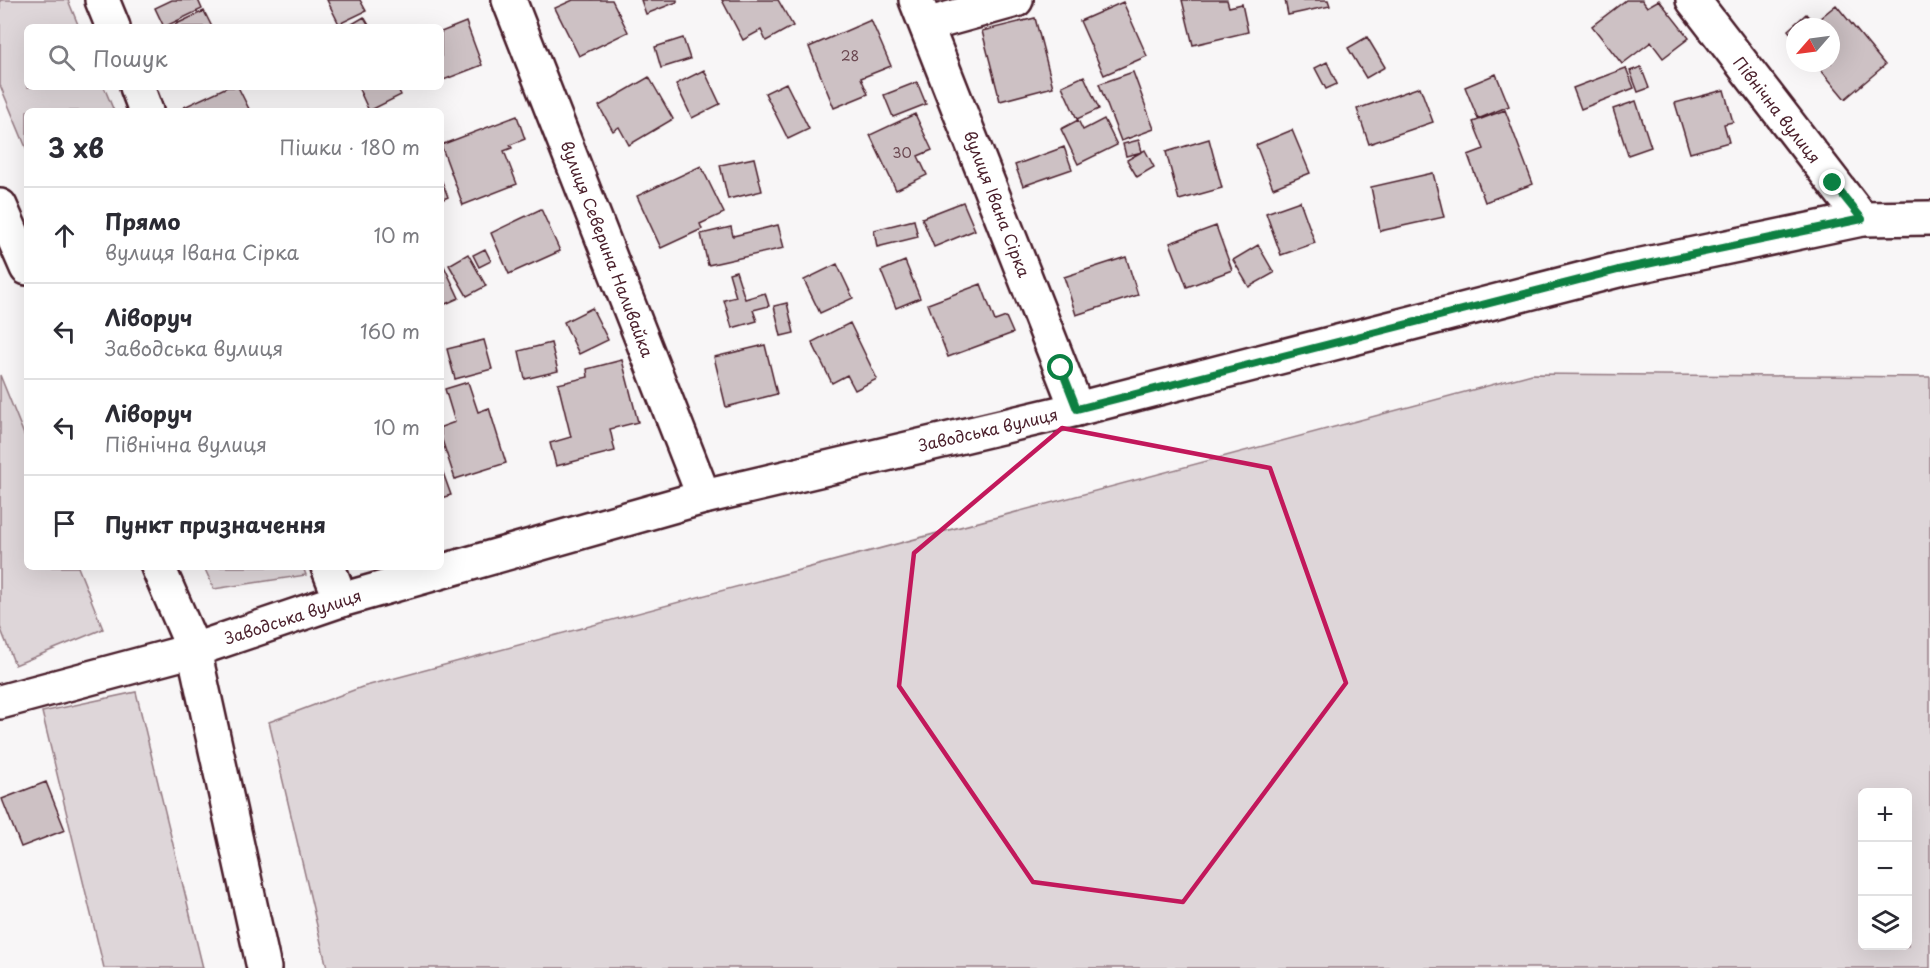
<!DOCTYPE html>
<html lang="uk">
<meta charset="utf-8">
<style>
:root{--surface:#fff;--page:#f7f7f7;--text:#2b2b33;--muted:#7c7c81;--line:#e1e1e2}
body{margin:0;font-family:"Playpen Sans",sans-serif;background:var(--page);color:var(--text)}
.controls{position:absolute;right:18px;bottom:18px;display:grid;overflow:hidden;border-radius:9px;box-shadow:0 6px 24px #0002}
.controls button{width:54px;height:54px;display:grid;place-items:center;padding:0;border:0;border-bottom:2px solid var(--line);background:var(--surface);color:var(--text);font:30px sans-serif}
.compass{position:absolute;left:1786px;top:18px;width:54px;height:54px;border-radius:50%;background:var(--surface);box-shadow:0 6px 24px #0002;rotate:242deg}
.stop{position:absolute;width:18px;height:18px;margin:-14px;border:4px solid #0b8043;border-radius:50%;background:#fff}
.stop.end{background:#0b8043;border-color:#fff;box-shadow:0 2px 6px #0008}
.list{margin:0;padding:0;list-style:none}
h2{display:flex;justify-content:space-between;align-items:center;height:78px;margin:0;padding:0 24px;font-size:26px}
h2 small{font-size:20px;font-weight:400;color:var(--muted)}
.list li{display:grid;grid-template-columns:39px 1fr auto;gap:18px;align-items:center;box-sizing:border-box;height:96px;padding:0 24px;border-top:2px solid var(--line)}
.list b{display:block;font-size:22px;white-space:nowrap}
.list p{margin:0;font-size:20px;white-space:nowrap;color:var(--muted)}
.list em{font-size:20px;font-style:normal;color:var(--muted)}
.icon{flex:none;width:33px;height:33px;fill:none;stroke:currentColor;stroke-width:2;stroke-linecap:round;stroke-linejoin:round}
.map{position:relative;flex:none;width:1930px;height:968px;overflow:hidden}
.search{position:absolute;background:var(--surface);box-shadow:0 6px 24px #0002;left:24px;top:24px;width:420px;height:66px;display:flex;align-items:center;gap:15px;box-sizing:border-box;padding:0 21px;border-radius:9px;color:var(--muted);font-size:22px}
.panel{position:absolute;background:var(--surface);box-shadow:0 6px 24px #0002;left:24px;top:108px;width:420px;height:462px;border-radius:9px}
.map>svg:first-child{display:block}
</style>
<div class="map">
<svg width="1930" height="968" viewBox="0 0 1930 968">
<rect width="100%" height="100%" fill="#f8f6f7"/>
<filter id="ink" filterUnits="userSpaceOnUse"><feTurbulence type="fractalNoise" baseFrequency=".0167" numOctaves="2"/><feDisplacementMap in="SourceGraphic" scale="12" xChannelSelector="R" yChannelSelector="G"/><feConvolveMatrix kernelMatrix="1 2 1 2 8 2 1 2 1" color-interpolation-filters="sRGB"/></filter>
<g filter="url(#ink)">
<!-- green -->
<path fill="#ded6d9" stroke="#947a82" stroke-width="1.5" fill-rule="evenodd" d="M0,0H68L79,27H27V87H104L114,111H27V150L0,85Z
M1532,374L1930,377V968H327L269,722L362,687ZM1862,792H1908V946H1862Z
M0,375L27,442V567H78L103,629L15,665L0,627Z
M204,567H303L306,575L214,589Z
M136,692L203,968H104L42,712Z"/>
<!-- building -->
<path fill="#cdc1c4" stroke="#4a1f2b" stroke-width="1.5" d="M172,0H198L202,9L164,27L155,8Z
M327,0H360L366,11L339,24Z
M573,0H612L628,32L579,56L555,8Z
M641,0H677V2L646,14Z
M722,0H778L793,26L766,41L761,30L743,40Z
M1182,0H1227L1229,7L1242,4L1248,32L1193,45Z
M1285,0H1328L1330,6L1288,15Z
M1626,0H1642L1647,7L1659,0L1689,38L1663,58L1651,42L1622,64L1592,26Z
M1123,2L1147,56L1104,75L1080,21Z
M1836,5L1885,65L1845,99L1815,63H1831V27H1795V39L1788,30L1806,14L1814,23Z
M204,11L212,27H170Z
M364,17L370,27H347Z
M1035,18L1053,87L1000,101L982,31Z
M871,20L891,66L861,78L868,94L834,108L809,47Z
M466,22L482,65L441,81V32Z
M1367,37L1385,67L1366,78L1348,48Z
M683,38L690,59L661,68L655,47Z
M1327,62L1337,84L1326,89L1315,68Z
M1641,67L1649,88L1638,92L1630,71Z
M1626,68L1634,88L1581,109L1573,88Z
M704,70L720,104L692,118L676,84Z
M1133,72L1154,129L1121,141L1099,84Z
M1496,74L1509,106L1478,119L1465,87Z
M1084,76L1099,109L1077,119L1062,86Z
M649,77L673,119L629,145L619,127L613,131L599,106Z
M917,82L926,104L893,117L884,95Z
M786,83L809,129L788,139L765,93Z
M227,87H238L250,111H186L184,107Z
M358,87H397L401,95L369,111Z
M1420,87L1433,122L1369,144L1357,109Z
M1724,90L1733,122L1724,124L1729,142L1690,153L1675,103Z
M1636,101L1651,147L1628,155L1613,109Z
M1505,110L1533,184L1485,202L1468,155L1484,149L1473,122Z
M915,114L932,150L918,156L927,175L896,190L870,135Z
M517,116L525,139L510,145L512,148L504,151L517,184L463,205L441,145Z
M1104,119L1117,145L1078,164L1061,129L1078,120L1083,130Z
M1292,130L1310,173L1273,188L1256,145Z
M1209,139L1222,188L1179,200L1166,152Z
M1139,140L1142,152L1126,156L1123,144Z
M1064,147L1072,169L1023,186L1015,165Z
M1145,150L1154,167L1137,177L1127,160Z
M754,158L762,191L728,199L720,165Z
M701,166L724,213L700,224L702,229L661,248L637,196Z
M1433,173L1444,217L1380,231L1371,187Z
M441,179L448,197L441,200Z
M1300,201L1315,243L1281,255L1266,213Z
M963,202L975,230L934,247L922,218Z
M541,209L560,251L509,274L491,233Z
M914,220L918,237L877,247L874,230Z
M778,225L784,248L708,265L701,234L731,227L733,236Z
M1216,226L1232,270L1187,287L1170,243Z
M1258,245L1274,273L1249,287L1233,260Z
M485,249L491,261L479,267L473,255Z
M468,254L486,286L467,296L449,265Z
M1126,257L1138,295L1076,315L1064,277Z
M905,261L920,298L896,308L881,271Z
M837,264L853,298L820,313L804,280Z
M444,266L459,298L441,306V267Z
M736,271L745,299L765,293L769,306L753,310L757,321L732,328L724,300L736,297L729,273Z
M981,284L995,321L1006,317L1013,333L948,357L928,304Z
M787,303L794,333L781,336L774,306Z
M592,308L608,340L579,354L564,322Z
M850,323L877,379L855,390L847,375L832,383L812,342Z
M484,340L492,369L455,379L447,349Z
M551,343L558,371L525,379L519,351Z
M765,345L777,394L726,407L714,357Z
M622,360L638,422L610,429L615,451L556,466L550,443L571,437L558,384L588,377L587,369Z
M468,382L478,412L489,408L506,463L455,479L441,437V427L455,422L445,389Z
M441,467L451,495L441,498Z
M46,782L65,830L21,847L2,799Z"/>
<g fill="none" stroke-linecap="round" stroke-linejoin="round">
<defs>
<path id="minor" d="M102,0L113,27
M509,0L704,497
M916,0L1077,409
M1693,0L1862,219
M926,25L1016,0
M137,87L146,111
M328,567L341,600
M0,702L194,650L264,968"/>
<path id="major" d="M0,206L27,268
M158,567L194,650L341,600L704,497L1077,409L1618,270L1862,219L1930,218"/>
</defs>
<!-- minor casing -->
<use href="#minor" stroke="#4a1f2b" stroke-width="38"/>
<!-- major casing -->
<use href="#major" stroke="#4a1f2b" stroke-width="38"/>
<!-- minor -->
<use href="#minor" stroke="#fff" stroke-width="33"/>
<!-- major -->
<use href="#major" stroke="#fff" stroke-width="33"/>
</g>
</g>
<g fill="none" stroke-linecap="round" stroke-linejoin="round" filter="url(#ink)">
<!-- route -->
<path stroke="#0b8043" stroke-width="8" d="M1061,368L1077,409L1618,270L1862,219L1833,183"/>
</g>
<!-- marked area -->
<path fill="none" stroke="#c2185b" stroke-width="4.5" stroke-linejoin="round" d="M1062,428L1270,468L1346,683L1183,902L1033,882L899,686L914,553Z"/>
<g text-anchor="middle" stroke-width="4.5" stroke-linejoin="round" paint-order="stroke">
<!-- number labels -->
<g font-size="14" fill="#6b4851">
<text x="850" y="61">28</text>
<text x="902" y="158">30</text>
</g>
<!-- street labels -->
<g font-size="16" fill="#4a1f2b" stroke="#fff">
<text transform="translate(1777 110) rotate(52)" y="6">Північна вулиця</text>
<text transform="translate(997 204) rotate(69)" y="6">вулиця Івана Сірка</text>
<text transform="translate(607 249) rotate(69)" y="6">вулиця Северина Наливайка</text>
<text transform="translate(988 430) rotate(-13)" y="6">Заводська вулиця</text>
<text transform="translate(293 617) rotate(-18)" y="6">Заводська вулиця</text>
</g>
</g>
</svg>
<div class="controls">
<button>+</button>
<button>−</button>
<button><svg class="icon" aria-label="layers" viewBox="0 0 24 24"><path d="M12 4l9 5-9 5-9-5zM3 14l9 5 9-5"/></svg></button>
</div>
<svg class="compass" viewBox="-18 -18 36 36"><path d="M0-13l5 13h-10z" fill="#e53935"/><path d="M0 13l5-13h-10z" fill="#7c7c81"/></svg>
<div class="stop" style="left:1061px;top:368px"></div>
<div class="stop end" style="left:1833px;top:183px"></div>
<div class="search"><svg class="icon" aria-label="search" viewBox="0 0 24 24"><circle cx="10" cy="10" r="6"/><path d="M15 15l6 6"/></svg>Пошук</div>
<section class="panel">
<h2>3 хв<small>Пішки · 180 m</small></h2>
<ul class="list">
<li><svg class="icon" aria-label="ahead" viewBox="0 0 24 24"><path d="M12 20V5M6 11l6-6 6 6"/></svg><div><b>Прямо</b><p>вулиця Івана Сірка</p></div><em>10 m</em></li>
<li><svg class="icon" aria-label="left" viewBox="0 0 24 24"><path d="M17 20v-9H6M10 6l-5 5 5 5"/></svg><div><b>Ліворуч</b><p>Заводська вулиця</p></div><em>160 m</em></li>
<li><svg class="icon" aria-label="left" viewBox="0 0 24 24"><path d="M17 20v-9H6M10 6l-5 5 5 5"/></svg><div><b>Ліворуч</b><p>Північна вулиця</p></div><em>10 m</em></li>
<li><svg class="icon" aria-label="arrive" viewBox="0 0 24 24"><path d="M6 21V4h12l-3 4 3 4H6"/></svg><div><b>Пункт призначення</b></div></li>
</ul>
</section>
</div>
